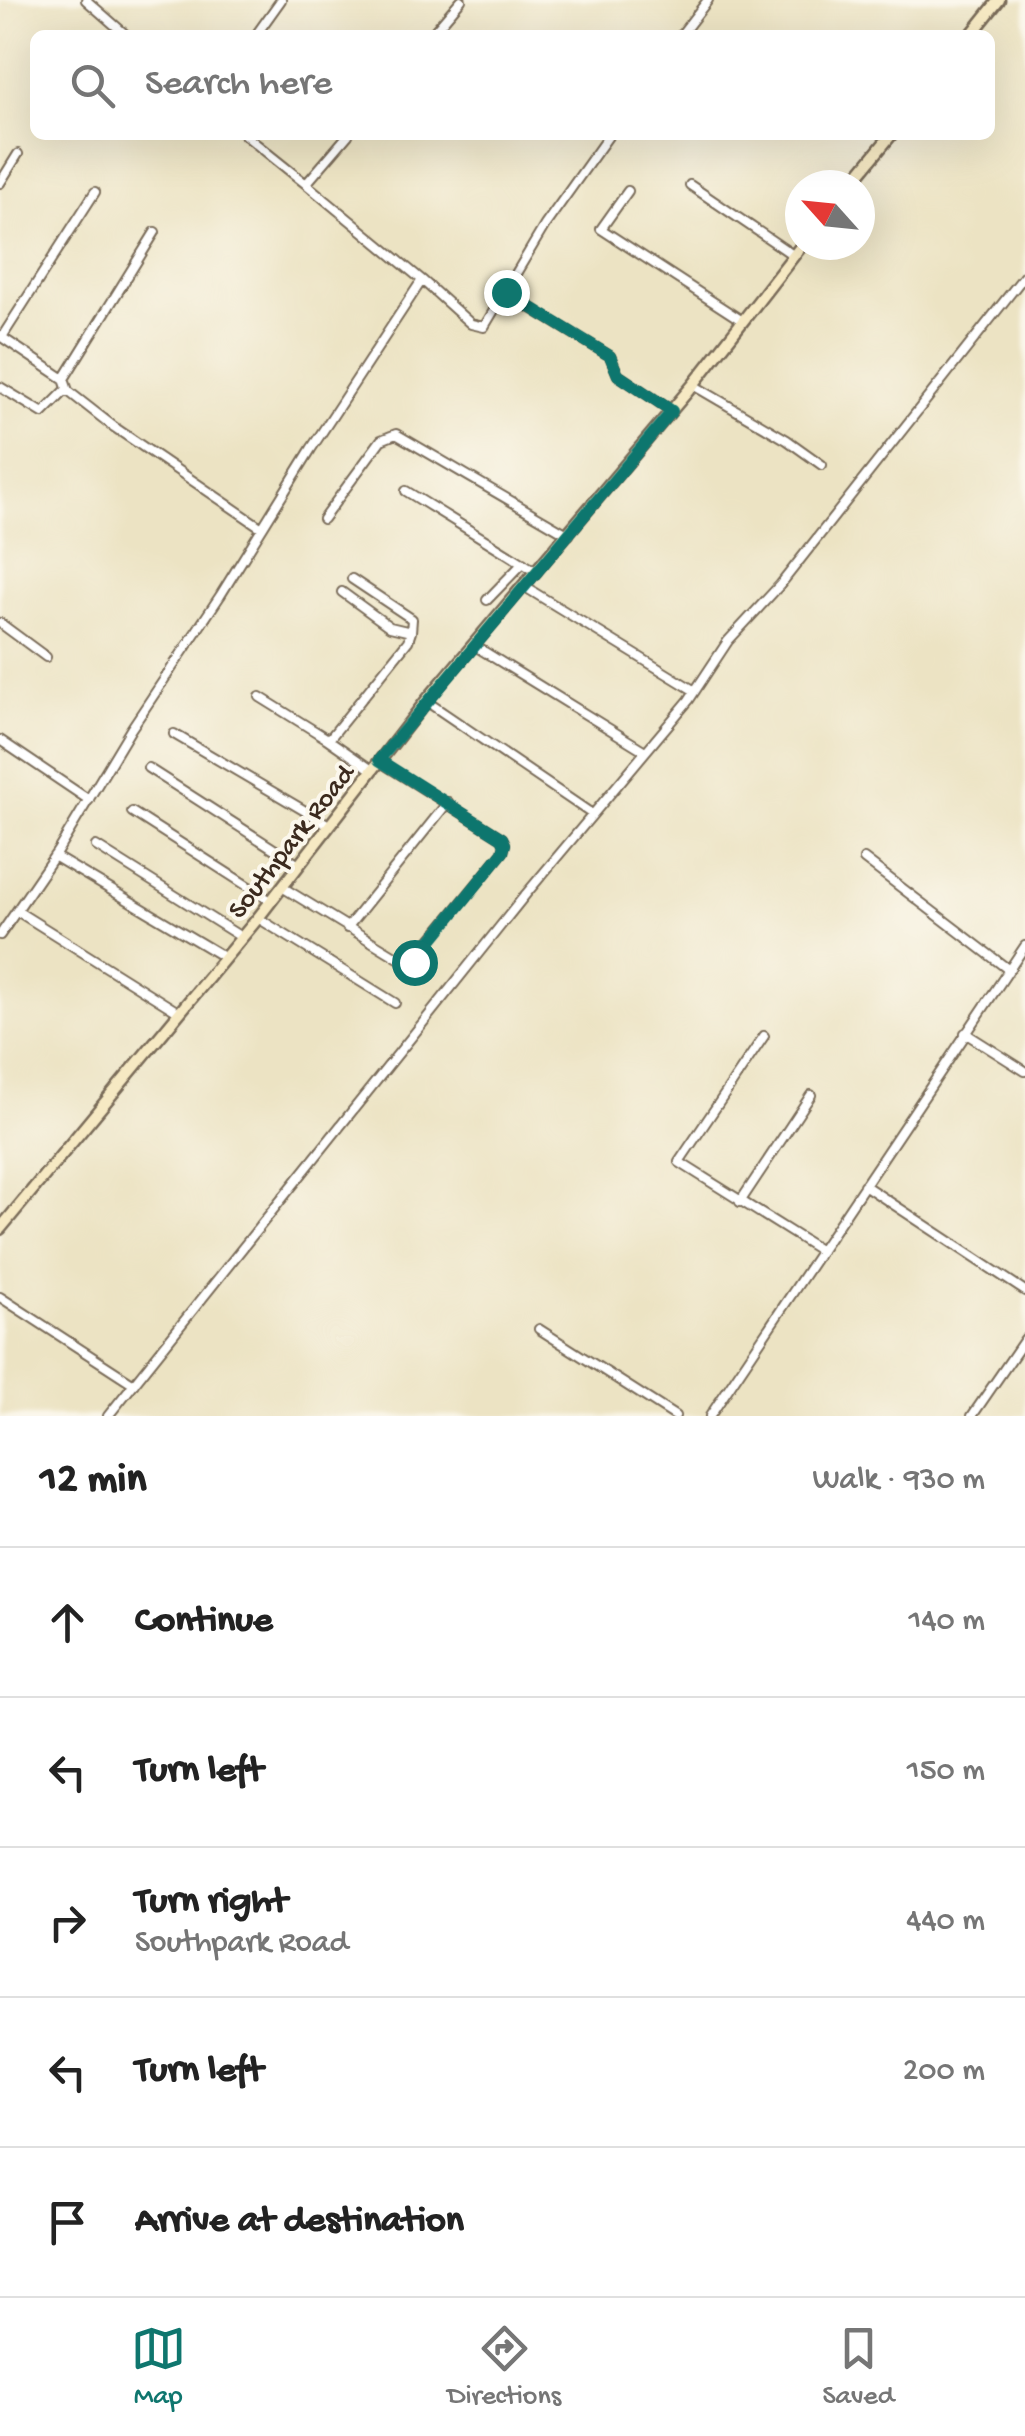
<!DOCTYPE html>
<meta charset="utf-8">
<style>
:root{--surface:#fff;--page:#f2f2f2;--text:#222;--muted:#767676;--line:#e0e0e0;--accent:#0f766e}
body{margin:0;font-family:"Gochi Hand",sans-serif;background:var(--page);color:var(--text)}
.compass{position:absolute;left:785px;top:170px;width:90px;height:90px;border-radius:50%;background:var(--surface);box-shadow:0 10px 40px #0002;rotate:297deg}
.stop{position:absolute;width:30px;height:30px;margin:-22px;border:8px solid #0f766e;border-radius:50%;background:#fff}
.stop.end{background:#0f766e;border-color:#fff;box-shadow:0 2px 10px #0008}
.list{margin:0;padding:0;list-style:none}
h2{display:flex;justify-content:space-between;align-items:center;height:130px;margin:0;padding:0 40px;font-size:42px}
h2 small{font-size:32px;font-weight:400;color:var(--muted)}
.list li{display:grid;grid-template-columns:65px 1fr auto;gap:30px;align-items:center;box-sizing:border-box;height:150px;padding:0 40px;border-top:2px solid var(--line)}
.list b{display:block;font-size:38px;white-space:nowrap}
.list p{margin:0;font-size:32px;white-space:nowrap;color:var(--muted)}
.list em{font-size:32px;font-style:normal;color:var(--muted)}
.icon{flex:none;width:55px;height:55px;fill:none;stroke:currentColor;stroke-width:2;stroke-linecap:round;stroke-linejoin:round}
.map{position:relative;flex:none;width:1025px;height:1416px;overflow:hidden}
.search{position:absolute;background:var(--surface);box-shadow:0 10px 40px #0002;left:30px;right:30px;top:30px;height:110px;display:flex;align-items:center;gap:25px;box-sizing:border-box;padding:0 35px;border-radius:15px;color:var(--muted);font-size:38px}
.sheet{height:880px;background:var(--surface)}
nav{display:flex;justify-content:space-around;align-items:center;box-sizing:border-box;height:140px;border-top:2px solid var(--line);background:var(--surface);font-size:28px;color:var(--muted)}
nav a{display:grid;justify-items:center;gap:5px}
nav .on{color:var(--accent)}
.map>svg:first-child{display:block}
</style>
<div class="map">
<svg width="1025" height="1416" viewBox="0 0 1025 1416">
<rect width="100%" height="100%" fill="#fbf7ec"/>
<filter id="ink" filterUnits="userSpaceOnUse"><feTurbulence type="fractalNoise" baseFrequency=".01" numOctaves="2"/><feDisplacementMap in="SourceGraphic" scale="20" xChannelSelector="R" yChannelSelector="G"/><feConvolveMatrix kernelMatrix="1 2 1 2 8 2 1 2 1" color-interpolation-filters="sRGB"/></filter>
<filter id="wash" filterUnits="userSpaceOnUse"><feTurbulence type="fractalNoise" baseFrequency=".0048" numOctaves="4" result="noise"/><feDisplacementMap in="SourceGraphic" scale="40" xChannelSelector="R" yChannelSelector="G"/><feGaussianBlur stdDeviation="2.25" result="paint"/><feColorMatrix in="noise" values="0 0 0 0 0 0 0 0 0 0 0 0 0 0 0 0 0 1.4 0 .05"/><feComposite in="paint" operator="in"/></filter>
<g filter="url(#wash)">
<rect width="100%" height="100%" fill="#ece3c3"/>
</g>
<g filter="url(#ink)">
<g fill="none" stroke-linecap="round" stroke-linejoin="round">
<defs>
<path id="street" d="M86,0L126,35
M256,35L281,0
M431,35L461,0
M681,35L708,0
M245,135L306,184L348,135
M0,183L18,154
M306,184L422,280
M690,185L793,255
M628,191L601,229L741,320
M505,292L610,356L618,375L672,411
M0,336L64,379L68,391L114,427L262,528
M2,337L95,192
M64,379L155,232
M693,385L787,440L822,465
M0,387L43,413L67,389
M406,491L537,572
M323,519L381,440L396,434L569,535
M525,587L695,691
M342,592L390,627L411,632L412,619L352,579
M487,600L523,563
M0,623L46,657
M475,646L645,751
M260,697L326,738L331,737L408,641L411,632
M426,701L592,814
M174,734L329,825
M326,738L372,770
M0,740L89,800
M148,768L299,865
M132,812L271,901
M96,846L241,937
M54,856L224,957
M864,859L1009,970
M282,887L410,965L503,852L505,844L502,838L379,761
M17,911L178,1012
M258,918L395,1003
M347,928L448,802
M0,935L57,852L131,729L220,596L311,449L422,280L471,324L484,327L545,225L609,135
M965,1033L1025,1071
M764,1036L679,1162L821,1251
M864,1185L1025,1291
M740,1202L811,1095
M0,1297L134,1384
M539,1329L675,1416
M108,1416L526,894L689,700L728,641L780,585L1025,275
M710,1416L1025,946
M972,1416L1025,1339"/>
<path id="secondary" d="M971,35L999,0
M850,185L891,135
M0,1229L258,918L426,701L693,385L802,245"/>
</defs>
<!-- street casing -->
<use href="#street" stroke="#796b58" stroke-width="12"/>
<!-- secondary casing -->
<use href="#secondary" stroke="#796b58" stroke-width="15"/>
<!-- street -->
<use href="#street" stroke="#fff" stroke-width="8"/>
<!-- secondary -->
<use href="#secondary" stroke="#f6e9c3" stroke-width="10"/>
</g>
</g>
<g fill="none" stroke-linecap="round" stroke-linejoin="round" filter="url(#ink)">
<!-- route -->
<path stroke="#0f766e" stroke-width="12" d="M414,962L503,852L505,844L502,838L379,760L672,411L618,375L610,356L506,292"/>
</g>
<g text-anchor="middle" stroke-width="8" stroke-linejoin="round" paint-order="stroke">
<!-- street labels -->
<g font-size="28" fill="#3b2a1e" stroke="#fbf7ec">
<text transform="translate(289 840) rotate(-52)" y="10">Southpark Road</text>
</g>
</g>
</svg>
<svg class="compass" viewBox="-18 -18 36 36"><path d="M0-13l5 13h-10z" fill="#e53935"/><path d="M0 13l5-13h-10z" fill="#767676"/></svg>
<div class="stop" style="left:414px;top:962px"></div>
<div class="stop end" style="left:506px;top:292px"></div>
<div class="search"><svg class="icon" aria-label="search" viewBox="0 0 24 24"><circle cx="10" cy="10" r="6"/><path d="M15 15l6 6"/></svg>Search here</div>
</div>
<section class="sheet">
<h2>12 min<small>Walk · 930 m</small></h2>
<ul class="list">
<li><svg class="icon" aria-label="ahead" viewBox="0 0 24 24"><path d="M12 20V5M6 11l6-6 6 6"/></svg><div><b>Continue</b></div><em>140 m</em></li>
<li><svg class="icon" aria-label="left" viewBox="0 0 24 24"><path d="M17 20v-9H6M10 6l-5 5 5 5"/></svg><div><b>Turn left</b></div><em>150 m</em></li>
<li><svg class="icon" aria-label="right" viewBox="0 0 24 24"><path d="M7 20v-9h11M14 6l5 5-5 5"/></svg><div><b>Turn right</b><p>Southpark Road</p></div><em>440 m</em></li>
<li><svg class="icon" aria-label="left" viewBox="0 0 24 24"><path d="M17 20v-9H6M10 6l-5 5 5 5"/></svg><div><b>Turn left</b></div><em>200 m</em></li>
<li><svg class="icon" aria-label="arrive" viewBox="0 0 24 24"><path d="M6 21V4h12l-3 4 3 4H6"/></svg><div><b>Arrive at destination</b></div></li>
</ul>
</section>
<nav>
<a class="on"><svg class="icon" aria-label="map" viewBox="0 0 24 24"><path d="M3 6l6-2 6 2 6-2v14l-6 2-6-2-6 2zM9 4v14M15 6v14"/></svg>Map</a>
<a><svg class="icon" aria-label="directions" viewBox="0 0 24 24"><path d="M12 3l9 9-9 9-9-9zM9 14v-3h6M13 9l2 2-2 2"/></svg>Directions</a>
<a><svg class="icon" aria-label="saved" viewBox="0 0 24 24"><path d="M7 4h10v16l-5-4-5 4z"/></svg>Saved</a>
</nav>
